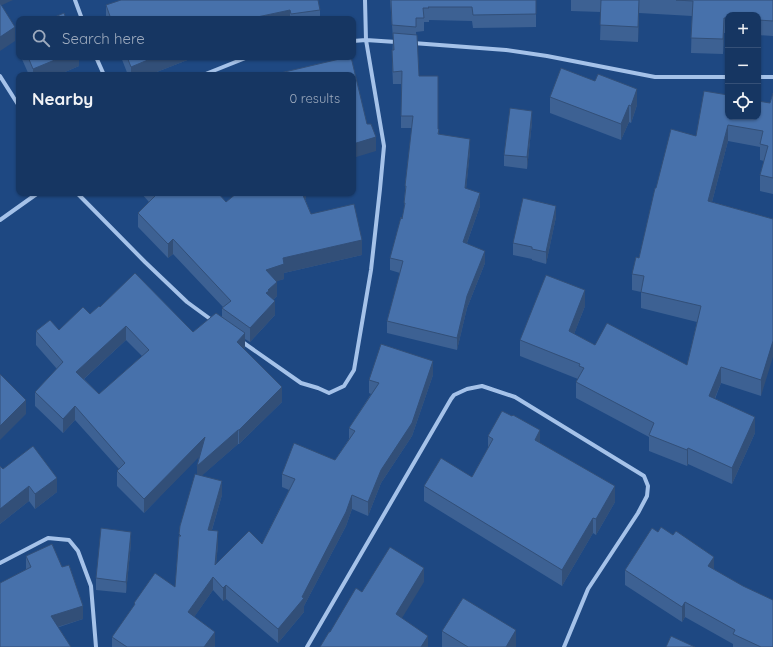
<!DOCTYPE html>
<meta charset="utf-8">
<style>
:root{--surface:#163662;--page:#1f3e68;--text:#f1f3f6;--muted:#9eabbe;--line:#355077}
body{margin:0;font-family:Quicksand,sans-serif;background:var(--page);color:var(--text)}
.controls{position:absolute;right:12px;top:12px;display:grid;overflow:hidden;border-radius:8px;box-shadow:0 1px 3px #0004}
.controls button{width:36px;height:36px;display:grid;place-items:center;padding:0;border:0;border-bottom:1px solid var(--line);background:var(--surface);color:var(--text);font:20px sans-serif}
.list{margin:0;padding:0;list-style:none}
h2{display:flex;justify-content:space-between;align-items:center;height:52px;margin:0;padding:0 16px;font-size:17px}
h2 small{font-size:13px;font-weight:400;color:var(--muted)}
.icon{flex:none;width:22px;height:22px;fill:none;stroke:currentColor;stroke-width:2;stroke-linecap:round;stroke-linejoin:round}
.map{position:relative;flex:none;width:773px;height:647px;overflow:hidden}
.search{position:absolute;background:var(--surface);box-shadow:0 1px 3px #0004;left:16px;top:16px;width:340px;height:44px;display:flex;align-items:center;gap:10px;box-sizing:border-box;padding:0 14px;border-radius:8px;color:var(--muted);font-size:15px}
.panel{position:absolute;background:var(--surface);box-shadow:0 1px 3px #0004;left:16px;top:72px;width:340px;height:124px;border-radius:8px}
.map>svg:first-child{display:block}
</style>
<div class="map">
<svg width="773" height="647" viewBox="0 0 773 647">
<rect width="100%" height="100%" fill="#1e4882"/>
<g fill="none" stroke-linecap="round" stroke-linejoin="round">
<!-- street -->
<path stroke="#a5c2e9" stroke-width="4" d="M75,0L82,19
M353,41L366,40L396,42
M413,43L506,50L547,56L655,77H728
M96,57L104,75
M203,75L248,57
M0,76L19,106
M758,77H773
M77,193L145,262L187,302L213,321
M0,220L38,193
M241,341L301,383L318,388L329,393L344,386L354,370L371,270L380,189L384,146L366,40L365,0
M0,563L48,538L69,540L78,551L91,586L96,647
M307,647L451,399L454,395L467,389L482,386L515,397L644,476L648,486L647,496L638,513L588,589L564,647"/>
</g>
<!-- wall -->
<path fill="#3d6193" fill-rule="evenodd" d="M390,0H536V27L473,28L472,21L429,20V22H424V31L416,32L419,76L438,129L439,134L470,151L466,189L480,206L467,243L485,263L467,308L457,350L387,333V321L400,273L390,270V258L402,219L404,209V203L405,191V186L412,128H401V84H393L392,62L393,38Z
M571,0H773V36L758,35V15H728V33H724L723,54L691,53L692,16L639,13L638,42L600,40L601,12L571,11Z
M106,5L320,10V19H106Z
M18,32H19V52L18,49Z
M21,57H79V66L58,75H29Z
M121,57H190V59L149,75H128Z
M773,93V194L760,191V175L764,161L760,160V147L728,141L712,202L773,219L761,396L721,383L715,399L755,433L732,484L688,464L687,466L649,451V437L576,398V382L578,379L520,356V340L585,306L574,334L595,345L687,365L697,322L641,308V292L632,290V274L639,258L656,188L696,136L770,103Z
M550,97L637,105L631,123L629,122L621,140L550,113Z
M532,122L527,169L504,166V155Z
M141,193H218L226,202L306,193V199H305L311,214L362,255L284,273V279L276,281L277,296L273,300L275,315L250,342L245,339V347L244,349L282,402L239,444H238L201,476L222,495L212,530L218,544L216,564L262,544L289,490L282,487V474L335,460L349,439V428L371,394L369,393V380L433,375L412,436L381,483L368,516L352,509L346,526L304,606V612L278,643L226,599L223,601L213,590L194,617L215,646L214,647H112V637L134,607V603L175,587L180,526L197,475L199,456L144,513L117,486V471L119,469L75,420L63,433L35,406V392L57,369L36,345V331L59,330L90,314L100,307L193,332L222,317V308L223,307L173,254L168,258L138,227V213L149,202ZM126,340L142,356L99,394L84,379Z
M556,217L546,264L532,260V259L513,255V243Z
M488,436L540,443L615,502L596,535L593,533L562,586L424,501V486L472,477L488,448Z
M0,466L3,469L57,492L35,509L29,501L0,524Z
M131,543L126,593L96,590V578Z
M26,556L83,619L0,647L26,570Z
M714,569L773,647H733V644L685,617L682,622L625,585V570Z
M442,631L516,647H442Z"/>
<!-- shaded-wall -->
<path fill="#324f78" d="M0,0H13L0,6Z
M639,0V13L638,42V27Z
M290,10V19H248Z
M724,18V33L723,54V39Z
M15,27V41L0,51V37Z
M62,57H79V66L58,75H33V69Z
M155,57H190V59L149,75H131V67Z
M637,89V105L631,123V106Z
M629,105V122L621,140V124Z
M532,111V122L527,169V157Z
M728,125V141L708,217V201Z
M376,137V151L353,158V144Z
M470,139V151L465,201V188Z
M299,193H306V199L299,201Z
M480,193V206L463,254V242Z
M556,206V217L546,264V252Z
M173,239V254L168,258V244Z
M362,240V255L284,273V279L266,285V270L283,258Z
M485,251V263L467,308L457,350V338L467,296Z
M277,282V296L269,304L266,293L268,290Z
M585,290V306L569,347V331Z
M275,301V315L250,342V328Z
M126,326V340L76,386V372Z
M245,333V347L237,356V342Z
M773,341V357L761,396V380Z
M433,361V375L412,436L381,483L368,516V502L381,470Z
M721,367V383L709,412V396Z
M282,387V402L239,444V430Z
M26,400V414L0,440V426Z
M75,406V420L63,433V419Z
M755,417V433L732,484V468Z
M238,430V444L197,480V466Z
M540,430V445L535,440Z
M205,437V451L144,513V499Z
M688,448V464L687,466V450Z
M57,478V492L35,509V494Z
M222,481V495L208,543V530Z
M29,486V501L0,524V509Z
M615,486V502L596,535V519Z
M352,495V509L346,526L304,606V612L278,643V629L302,597Z
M593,518V533L562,586V570Z
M218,531V544L215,579V565Z
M131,532V543L126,593V582Z
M714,557V572L708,566Z
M424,568V582L396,628V614Z
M213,577V590L188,626V612Z
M226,585V599L223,601V588Z
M685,602V617L682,622V607Z
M83,606V619L51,629V616Z
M516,630V647H506Z
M215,632V646L214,647H204Z
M428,636V647H421Z"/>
<!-- building -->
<path fill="#4771ab" stroke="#324f78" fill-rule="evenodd" d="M121,0H318L320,10L291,14L290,10L248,19H111L106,5Z
M391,0H536V14L473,15L472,7H428L429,8H423L424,18H416V27L392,25Z
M601,0H639L638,27L600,25Z
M676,0H773V21L758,20V15H728V18H724L723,39L691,38L693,1Z
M0,3L15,27L0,37Z
M64,13L66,19H50Z
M393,33L417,35L419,76H438V129H439L438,134L470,139L465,188L480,193L463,242L485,251L467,296L457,338L387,321L403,261L390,258L401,217L402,219L405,203H404L406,186H405L413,116H401L402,71L393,72L392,50H394Z
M28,57H62L33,69Z
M127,57H155L131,67Z
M348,57H351L367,124H371L376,137L353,144V75H276V74Z
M561,68L595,81L598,74L637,89L631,106L629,105L621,124L550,97Z
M704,91L728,95V117H758V101L770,103L773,93V178L760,175L768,146L760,144L763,131L728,125L708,201L773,219V341L761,380L721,367L709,396L755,417L732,468L688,448L687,450L649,435L654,423L576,382L584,368L579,366L580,364L520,340L546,275L585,290L569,331L595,345L607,323L687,365L701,306L641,292L644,276L632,274L636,257L639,258L655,188H656L671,129L696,136Z
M510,108L532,111L527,157L504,155Z
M154,193H218L226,202L237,193H302L311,214L354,204L362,240L283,258L284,264L266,270L277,282L268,290L269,291L266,293L275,301L250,328L222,308L231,301L173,239L168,244L138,213L156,195Z
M523,198L556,206L546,252L532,249V247L513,243Z
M135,273L193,332L216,313L245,333L237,342L282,387L239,430H238L197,466L205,437L144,499L117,471L125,463L75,406L63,419L35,392L63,362L36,331L50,320L59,330L83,307L90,314L99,306L100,307ZM126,326L149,350L99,394L76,372Z
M381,344L433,361L412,423L381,470L368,502L352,495L346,512L302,597L304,598L278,629L226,585L223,588L213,577L188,612L215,632L204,647H127L112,637L135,604L134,603L155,573L175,587L179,536H181L179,534L180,526L195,474L222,481L208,530L218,531L215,565L249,531L262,544L295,479L282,474L294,443L335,460L355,431L349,428L379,383L369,380Z
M0,374L26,400L0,426Z
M502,411L512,416L513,415L540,430L535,440L615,486L596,519L593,518L562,570L424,486L441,458L472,477L493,439L488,436Z
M33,446L57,478L35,494L29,486L0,509V466L3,469Z
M661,527L673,535L676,531L714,557L708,566L743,586L773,600V647H761L733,634L735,630L685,602L682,607L625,570L652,528L658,532Z
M101,528L131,532L126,582L96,578Z
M52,544L62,567L69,565L83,606L51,616L71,647H0V583L31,567L26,556Z
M390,547L424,568L396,614L428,636L421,647H320L329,632H330L356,588L362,592Z
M463,598L516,630L506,647H468L442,631Z
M671,636L695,647H666Z"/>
</svg>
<div class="controls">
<button>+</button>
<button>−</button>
<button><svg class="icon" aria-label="locate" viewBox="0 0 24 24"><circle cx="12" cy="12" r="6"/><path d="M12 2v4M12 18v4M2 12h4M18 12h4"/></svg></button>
</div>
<div class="search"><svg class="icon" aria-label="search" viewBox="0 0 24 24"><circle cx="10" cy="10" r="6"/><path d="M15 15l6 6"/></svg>Search here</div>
<section class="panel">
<h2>Nearby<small>0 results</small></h2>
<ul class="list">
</ul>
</section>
</div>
